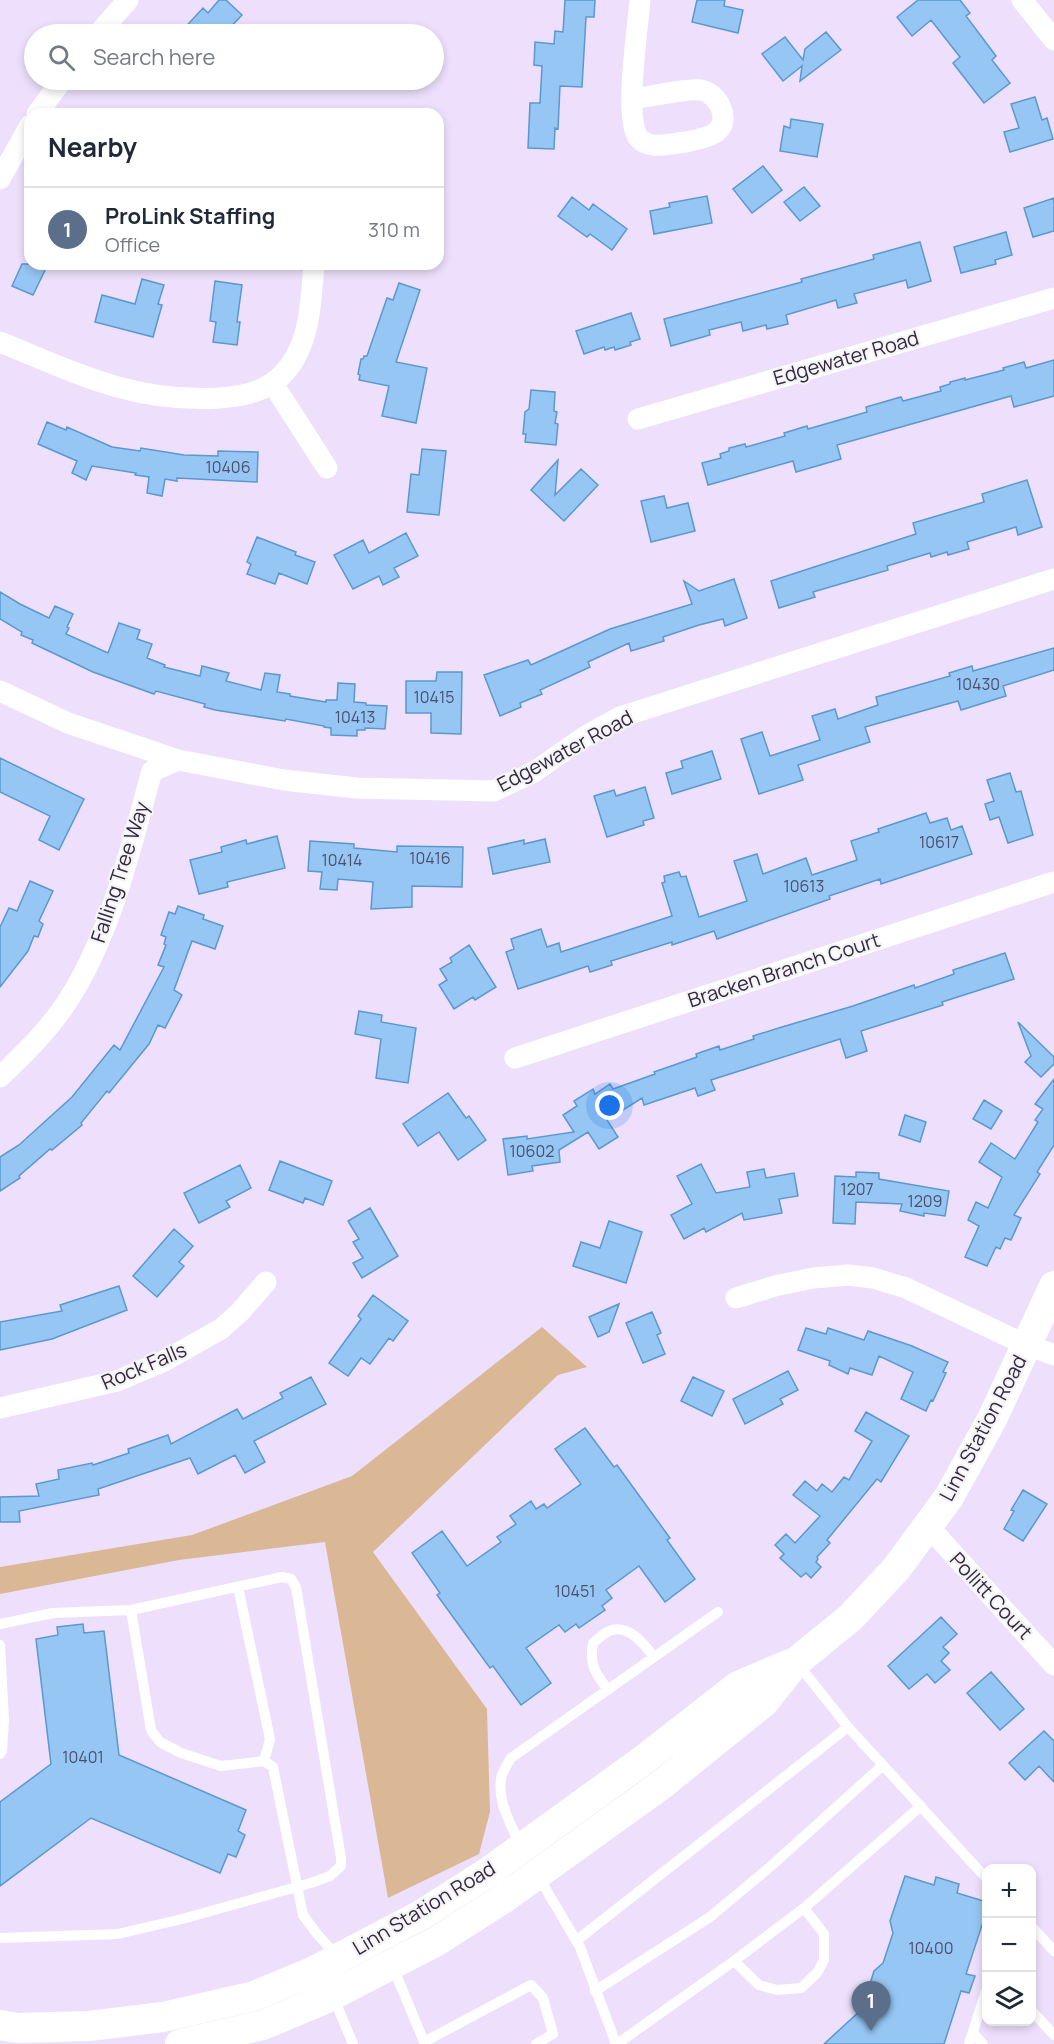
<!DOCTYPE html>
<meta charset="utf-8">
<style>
:root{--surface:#fff;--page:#f6f6f7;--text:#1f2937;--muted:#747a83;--line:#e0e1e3;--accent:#618507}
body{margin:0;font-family:Manrope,sans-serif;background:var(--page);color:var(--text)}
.controls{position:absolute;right:18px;bottom:18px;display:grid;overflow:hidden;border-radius:12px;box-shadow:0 3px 9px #0003}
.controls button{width:54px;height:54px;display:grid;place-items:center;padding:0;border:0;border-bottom:2px solid var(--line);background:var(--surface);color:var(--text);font:30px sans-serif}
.you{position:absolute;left:610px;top:1106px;width:21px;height:21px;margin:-15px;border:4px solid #fff;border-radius:50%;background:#1a73e8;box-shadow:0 0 0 9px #1a73e833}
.badge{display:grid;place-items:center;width:39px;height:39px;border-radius:50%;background:var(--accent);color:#fff;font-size:20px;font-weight:700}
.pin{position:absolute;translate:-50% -50px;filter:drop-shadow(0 2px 3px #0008)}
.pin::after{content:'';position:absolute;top:32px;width:21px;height:18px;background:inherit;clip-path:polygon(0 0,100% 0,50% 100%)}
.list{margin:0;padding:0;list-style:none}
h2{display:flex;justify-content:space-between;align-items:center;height:78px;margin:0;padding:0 24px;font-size:26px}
h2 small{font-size:20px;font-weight:400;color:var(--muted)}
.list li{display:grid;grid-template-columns:39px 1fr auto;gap:18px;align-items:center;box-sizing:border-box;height:84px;padding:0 24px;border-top:2px solid var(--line)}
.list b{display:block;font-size:22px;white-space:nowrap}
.list p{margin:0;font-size:20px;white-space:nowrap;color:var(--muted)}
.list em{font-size:20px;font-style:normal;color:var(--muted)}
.icon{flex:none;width:33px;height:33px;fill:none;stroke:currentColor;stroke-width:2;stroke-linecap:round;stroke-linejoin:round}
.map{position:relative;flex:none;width:1054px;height:2044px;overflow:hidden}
.search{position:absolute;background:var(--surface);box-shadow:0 3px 9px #0003;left:24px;top:24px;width:420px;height:66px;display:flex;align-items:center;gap:15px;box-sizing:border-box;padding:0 21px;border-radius:33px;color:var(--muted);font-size:22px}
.panel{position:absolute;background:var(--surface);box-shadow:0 3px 9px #0003;left:24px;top:108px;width:420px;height:162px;border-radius:18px}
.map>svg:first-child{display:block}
</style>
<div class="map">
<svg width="1054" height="2044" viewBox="0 0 1054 2044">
<rect width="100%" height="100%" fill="#eee0fd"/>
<!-- green -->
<path fill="#dbb895" d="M542,1327L587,1367L558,1375L373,1552L487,1709L490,1812L479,1854L388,1898L325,1542L179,1560L0,1594V1567L192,1535L352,1476Z"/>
<!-- building -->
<path fill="#96c6f3" stroke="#5b98ce" stroke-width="1.5" d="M219,0H226L242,15L224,34H179L203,8L208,13Z
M565,0H595L594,17H586L582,87L560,86L558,129L555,128L554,149L528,148L530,103H540L542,66L534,65L535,42L554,44L555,31L563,32Z
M697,0H725L724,6L743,10L738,33L692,22Z
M918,0H960L970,13L966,16L996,56L992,60L1010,83L984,103L953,63L960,57L931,20L912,36L897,17Z
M826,32L841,50L800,81L802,66L783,81L762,54L785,37L803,60L805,49Z
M1035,97L1042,120L1047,118L1053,139L1010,152L1004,132L1019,128L1011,104Z
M791,119L823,124L817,157L780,151L784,126L790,128Z
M763,166L782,190L752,213L733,189Z
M804,187L820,206L800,221L784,202Z
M707,196L712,223L654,234L650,211L670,207L669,203Z
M572,197L589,210L593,204L627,229L612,250L590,234L587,237L558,216Z
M1054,198V231L1033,237L1024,208Z
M1006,232L1012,255L995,260L996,264L961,273L954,247Z
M920,242L931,281L908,288L906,280L854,294L857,303L838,308L836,300L786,315L788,324L767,329L766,325L743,331L741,322L709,330L710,335L671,346L664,319L802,282L801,279L874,259L873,255Z
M22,264H48L33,295L12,286Z
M142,279L164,285L158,304L162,305L153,337L95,322L102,295L135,304Z
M215,281L242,285L237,322H240L237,345L213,342L216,322L210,321Z
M399,283L420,290L396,362L427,368L416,423L382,416L389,386L359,380L360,375L358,374L361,359H363L364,356H367L387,298L393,300Z
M631,313L640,339L630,342L631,345L615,350L614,347L605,350L604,347L584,354L576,331Z
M1054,360V396L1014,407L1011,396L837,445L841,459L796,472L793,461L708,485L702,463L721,458L720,454L729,451V448L745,444L746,447L785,436L784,433L807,426L808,429L867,412L866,407L901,397L903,401L941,391L940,387L950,384V382L965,378V380L1004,370L1003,368L1024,362L1026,368Z
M531,390L555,392L554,411L557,412L555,423L558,424L556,445L525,442L526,434H523L525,412L529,409Z
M47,422L66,430L67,427L112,447L140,451L141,448L184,455L218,456V451L258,452L257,482L177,478V481L165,479L162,496L147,493L149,477L135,475L136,473L92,466L86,480L72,473L77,461L38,444Z
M422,449L446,451L439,515L407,512L411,474L419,475Z
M558,460L555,495L581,469L598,485L564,521L531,490Z
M1027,480L1042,527L1018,535L1016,527L967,542L969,549L948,555L947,552L931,557L930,553L887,566L888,570L813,592L815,597L779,608L771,581L916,534L913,523L984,502L982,494Z
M664,496L667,508L688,503L695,531L651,542L641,501Z
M406,533L418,556L394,568L399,577L383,585L379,576L353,589L334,555L363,540L369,553Z
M257,537L296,552L295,555L315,562L307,584L279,573L275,584L247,574L251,564L247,562Z
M734,579L747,618L725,626L723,619L699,625L663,637L664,641L631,651L629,643L588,662L590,667L540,690L542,694L520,703L521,707L500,716L484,675L528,660L531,665L610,629L692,604L684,581L699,591Z
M0,592L20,604L49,618L55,606L73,614L67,627L69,628L66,634L108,653L119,623L140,630L137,639L152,644L147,658L165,665L164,667L200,676L202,666L229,673L226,681L261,690L265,673L280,675L277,692L290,694V696L326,702V700H337L338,683L355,684L354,702L366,703V705L387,706L385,729L365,728V730H357V736L331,735V728L324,727V726L286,719L285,721L215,710L204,707L205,704L156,691L154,694L93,672L32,643L33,640L21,635L22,632L0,619Z
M1054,648V670L1003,686L1006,696L961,710L958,701L865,727L870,742L798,765L803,780L759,794L741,739L762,732L770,756L820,740L812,716L835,709L838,719L878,705L876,697L950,676L949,673L972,666L973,671Z
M437,672H462L461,734L431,733V713H406V681H436Z
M712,751L721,779L672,794L666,773L683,768L681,761Z
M0,758L84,799L59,850L39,840L50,816L0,792Z
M1010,773L1016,792L1021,791L1033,835L1008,843L999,817L990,820L985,804L994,801L987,780Z
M645,787L654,818L643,821L644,825L607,837L594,796L614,790L616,796Z
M926,813L930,823L947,818L951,830L962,826L972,854L881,884L880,879L829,896L830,899L717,939L714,931L672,945V942L611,961L612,965L590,972L588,966L518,989L506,952L514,949L511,939L541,929L547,947L559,943L561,952L672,916L662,883L665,882L664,876L679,872L681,877L686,876L699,917L747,901L734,861L757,854L763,874L806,858L812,875L857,860L851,841L879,832L878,829Z
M277,836L285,868L227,882L228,887L199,894L190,860L222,852L221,847L246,840L247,844Z
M545,839L550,862L493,874L488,848L524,840V844Z
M310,841L354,844V848L397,852V846L463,847L462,887L412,886V907L371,909L373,882L338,879L337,890L320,889L322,872L308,871Z
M30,881L53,891L39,921L43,924L38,937L34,936L28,951L0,987V927L9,908L17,911Z
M178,906L204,915L203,919L223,926L215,949L192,941L174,990L182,995L165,1028L158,1025L149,1044L109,1093L107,1091L81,1123L82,1125L52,1150L50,1149L19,1176L20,1178L0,1191V1157L19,1145L72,1097L114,1045L120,1050L164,967L158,965L166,945L164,944L166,937L161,935L169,912L175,914Z
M469,945L496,987L475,1000L473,997L454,1009L439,985L447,980L440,969L452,962L450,958Z
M1005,953L1014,979L942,1002L943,1005L861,1031L867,1051L846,1058L840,1039L711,1080L715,1090L698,1096L695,1088L644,1105L642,1098L607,1120L618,1137L599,1149L588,1132L559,1150L560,1162L532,1166L533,1171L508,1175L503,1139L527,1136V1139L574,1132L563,1115L577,1106L574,1101L593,1089L595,1094L610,1084L613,1089L655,1074L654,1072L697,1057L696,1054L719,1046L720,1050L754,1039L753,1036L782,1027L853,1006L914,985L915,988L954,974L953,970Z
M359,1011L382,1015L381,1022L416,1028L408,1083L376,1078L381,1039L355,1034Z
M1018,1022L1054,1057V1064L1041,1077L1025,1062L1031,1056Z
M1054,1079V1145L1037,1172L1040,1174L1014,1215L1021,1218L1011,1240L1005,1238L1000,1249L996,1247L987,1266L965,1257L979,1226L968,1220L976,1202L988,1208L1002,1177L979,1162L991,1143L1015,1159L1038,1122L1035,1120L1043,1109L1035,1104Z
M448,1093L466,1118L469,1116L486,1140L458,1160L439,1132L418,1146L403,1124Z
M984,1100L1002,1111L991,1129L973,1119Z
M905,1115L926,1122L920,1142L899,1135Z
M280,1161L332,1181L323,1205L305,1198L303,1203L269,1190Z
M701,1164L716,1193L750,1187L747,1172L764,1169L766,1178L794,1173L798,1196L779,1199L782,1213L744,1220L742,1213L706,1232L704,1228L684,1239L671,1215L692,1204L677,1176Z
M240,1165L251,1188L226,1201L230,1207L199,1223L184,1193Z
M856,1172L879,1173V1179L949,1191L945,1216L924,1213V1216L900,1211L902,1204L856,1202L855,1224L833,1223L835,1176L856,1177Z
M370,1208L398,1256L362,1278L353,1263L363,1258L353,1242L359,1239L348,1221Z
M609,1221L642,1232L626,1283L573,1266L581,1242L600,1248Z
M174,1229L193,1246L179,1262L184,1266L157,1297L133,1276Z
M119,1286L127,1310L52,1339L0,1350V1322L62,1311L60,1305Z
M373,1295L408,1321L393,1341L389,1338L370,1364L361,1358L348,1376L329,1363L361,1319L358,1316Z
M619,1304L609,1332L598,1337L589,1317Z
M652,1312L661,1333L657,1335L665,1354L643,1363L626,1323Z
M806,1328L826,1334L828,1328L864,1340L868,1331L912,1346L948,1362L943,1372L946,1373L933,1401L931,1400L926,1411L901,1399L913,1372L879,1356L872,1375L850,1368L848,1374L829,1365L830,1361L798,1350Z
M788,1371L798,1390L780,1399L783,1404L745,1424L733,1399Z
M311,1377L326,1404L254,1441L265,1462L245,1473L235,1455L198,1474L190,1458L98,1489L99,1495L19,1511L20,1522H0V1497L39,1496L36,1484L59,1479L58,1470L92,1463L93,1465L129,1453L128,1449L168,1435L171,1444L237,1409L243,1419L283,1398L280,1393Z
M693,1377L724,1391L712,1416L681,1401Z
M866,1412L909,1436L881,1482L877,1479L827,1540L830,1543L817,1557L818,1559L816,1562L821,1567L811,1578L806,1573L801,1577L780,1558L784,1554L775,1545L786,1534L795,1543L820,1516L793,1495L805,1481L817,1491L822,1484L832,1492L844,1477L849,1480L872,1441L855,1431Z
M585,1428L614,1467L617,1465L651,1512L670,1538L667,1540L695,1579L665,1602L639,1566L606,1590L612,1598L602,1606L605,1610L579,1628L576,1624L565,1632L559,1625L526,1648L551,1683L521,1705L493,1666L490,1668L437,1595L440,1593L412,1553L442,1531L467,1566L501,1542L497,1537L516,1524L510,1516L531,1501L536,1509L544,1504L547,1508L581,1484L555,1449Z
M1023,1490L1047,1504L1023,1541L1004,1529L1014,1511L1011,1510Z
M941,1617L957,1634L943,1647L949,1653L941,1661L950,1670L935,1683L927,1674L909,1689L888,1666Z
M83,1624L84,1633L104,1631L119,1755L246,1810L238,1831L245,1835L236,1857L228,1854L220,1873L91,1818L0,1886V1802L51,1764L36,1639L58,1635L57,1627Z
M991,1672L1024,1709L1000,1730L967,1693Z
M1044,1731L1054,1741V1782L1039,1766L1025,1780L1009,1763Z
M905,1876L934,1885L936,1877L959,1884L957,1893L987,1902V1910L966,1974L975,1976L969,1993L961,1991L944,2044H824L862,2009L874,1971L883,1963L893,1933L890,1921Z"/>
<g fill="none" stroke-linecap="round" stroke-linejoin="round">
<!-- lane -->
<path stroke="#fff" stroke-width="10" d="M238,1587L270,1739L264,1761
M131,1610L151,1730L160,1742L181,1753L221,1766L264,1761L273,1767L303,1915L317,1934L337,1956
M0,1624L53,1613L131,1610L282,1577L291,1579L296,1587L341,1858V1866L330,1876L311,1883L182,1919L118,1934L0,1938
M0,1645L4,1720L2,1751L0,1754
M798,1664L848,1727
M608,1690C595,1672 589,1666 593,1643C598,1639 603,1634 609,1631C628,1623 644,1644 654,1657
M521,1847C512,1826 495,1799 502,1775C504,1769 508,1763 511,1758L718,1612
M538,1876L580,1947L616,2044
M1032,1927L1054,1951
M576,1941L848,1727L986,1878
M734,1961L759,1985L777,1990L801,1988L817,1973L824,1960V1934L804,1908
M392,1965L425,2044
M595,1991L710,1917L770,1867L883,1765
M333,1996L353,2044
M1032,2011L1054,2035
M973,2033L983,2044
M424,2042L531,1985L543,1998L553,2034L536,2044
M617,2044L734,1961L804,1908L921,1806
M969,2044L986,1991"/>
<!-- street -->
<path stroke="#fff" stroke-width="21" d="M1022,0L1054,40
M98,34L128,0
M632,99C648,97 687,88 701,90C718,93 732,120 716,132C707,140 665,146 653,145C647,144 641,142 638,137C624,116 638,28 640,0
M37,114L62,80
M0,179L30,125
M0,342C76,373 134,403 219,398C251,396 278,388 295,358C311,330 311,295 314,265
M273,384L327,468
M638,419L1054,298
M0,691L68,723L178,760L284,780L356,788L494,791L534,772L584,737L620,717L1054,579
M515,1058L1054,882
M0,1077C26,1052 53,1026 72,994C113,927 131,846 152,771L178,760
M736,1298L775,1286L813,1278L848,1275L873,1278L906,1288L1018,1341L1054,1355
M0,1408L117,1381L164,1361L221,1329L240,1312L266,1282
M928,1526L1054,1665"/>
<!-- secondary -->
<path stroke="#fff" stroke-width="30" d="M0,2025L18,2028L89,2026L163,2017L254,1996L312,1972L421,1915L487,1873L642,1761L738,1686L790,1664
M180,2044L263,2025L325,1999L437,1941L504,1898L661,1785L764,1702L796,1662L851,1617L896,1569L949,1497L992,1419L1054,1286"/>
</g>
<g text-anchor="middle" stroke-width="4.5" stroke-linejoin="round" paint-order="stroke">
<!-- number labels -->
<g font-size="16" fill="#4c4f6e">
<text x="228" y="473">10406</text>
<text x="978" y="690">10430</text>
<text x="434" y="703">10415</text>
<text x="355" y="723">10413</text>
<text x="939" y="848">10617</text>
<text x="430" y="864">10416</text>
<text x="342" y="866">10414</text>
<text x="804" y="892">10613</text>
<text x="532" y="1157">10602</text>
<text x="857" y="1195">1207</text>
<text x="925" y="1207">1209</text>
<text x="575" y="1597">10451</text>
<text x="83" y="1763">10401</text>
<text x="931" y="1954">10400</text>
</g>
<!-- street labels -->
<g font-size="20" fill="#342742" stroke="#f4f4f4">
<text transform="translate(846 358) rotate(-16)" y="7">Edgewater Road</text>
<text transform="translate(565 751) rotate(-28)" y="7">Edgewater Road</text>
<text transform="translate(120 872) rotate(-72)" y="7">Falling Tree Way</text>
<text transform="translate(784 970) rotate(-18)" y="7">Bracken Branch Court</text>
<text transform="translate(144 1366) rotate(-23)" y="7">Rock Falls</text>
<text transform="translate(983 1428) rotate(-62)" y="7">Linn Station Road</text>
<text transform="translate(991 1596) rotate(47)" y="7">Pollitt Court</text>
<text transform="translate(424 1908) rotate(-31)" y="7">Linn Station Road</text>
</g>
</g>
</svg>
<div class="controls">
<button>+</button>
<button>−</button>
<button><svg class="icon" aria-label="layers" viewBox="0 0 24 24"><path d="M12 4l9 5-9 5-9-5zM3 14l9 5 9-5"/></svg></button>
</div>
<div class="you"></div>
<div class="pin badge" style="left:871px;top:2031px;background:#5c6f8a">1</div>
<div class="search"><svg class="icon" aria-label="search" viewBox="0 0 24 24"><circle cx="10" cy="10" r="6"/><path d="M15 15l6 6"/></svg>Search here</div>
<section class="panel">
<h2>Nearby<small></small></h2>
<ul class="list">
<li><span class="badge" style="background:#5c6f8a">1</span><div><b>ProLink Staffing</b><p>Office</p></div><em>310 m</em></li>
</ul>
</section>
</div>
